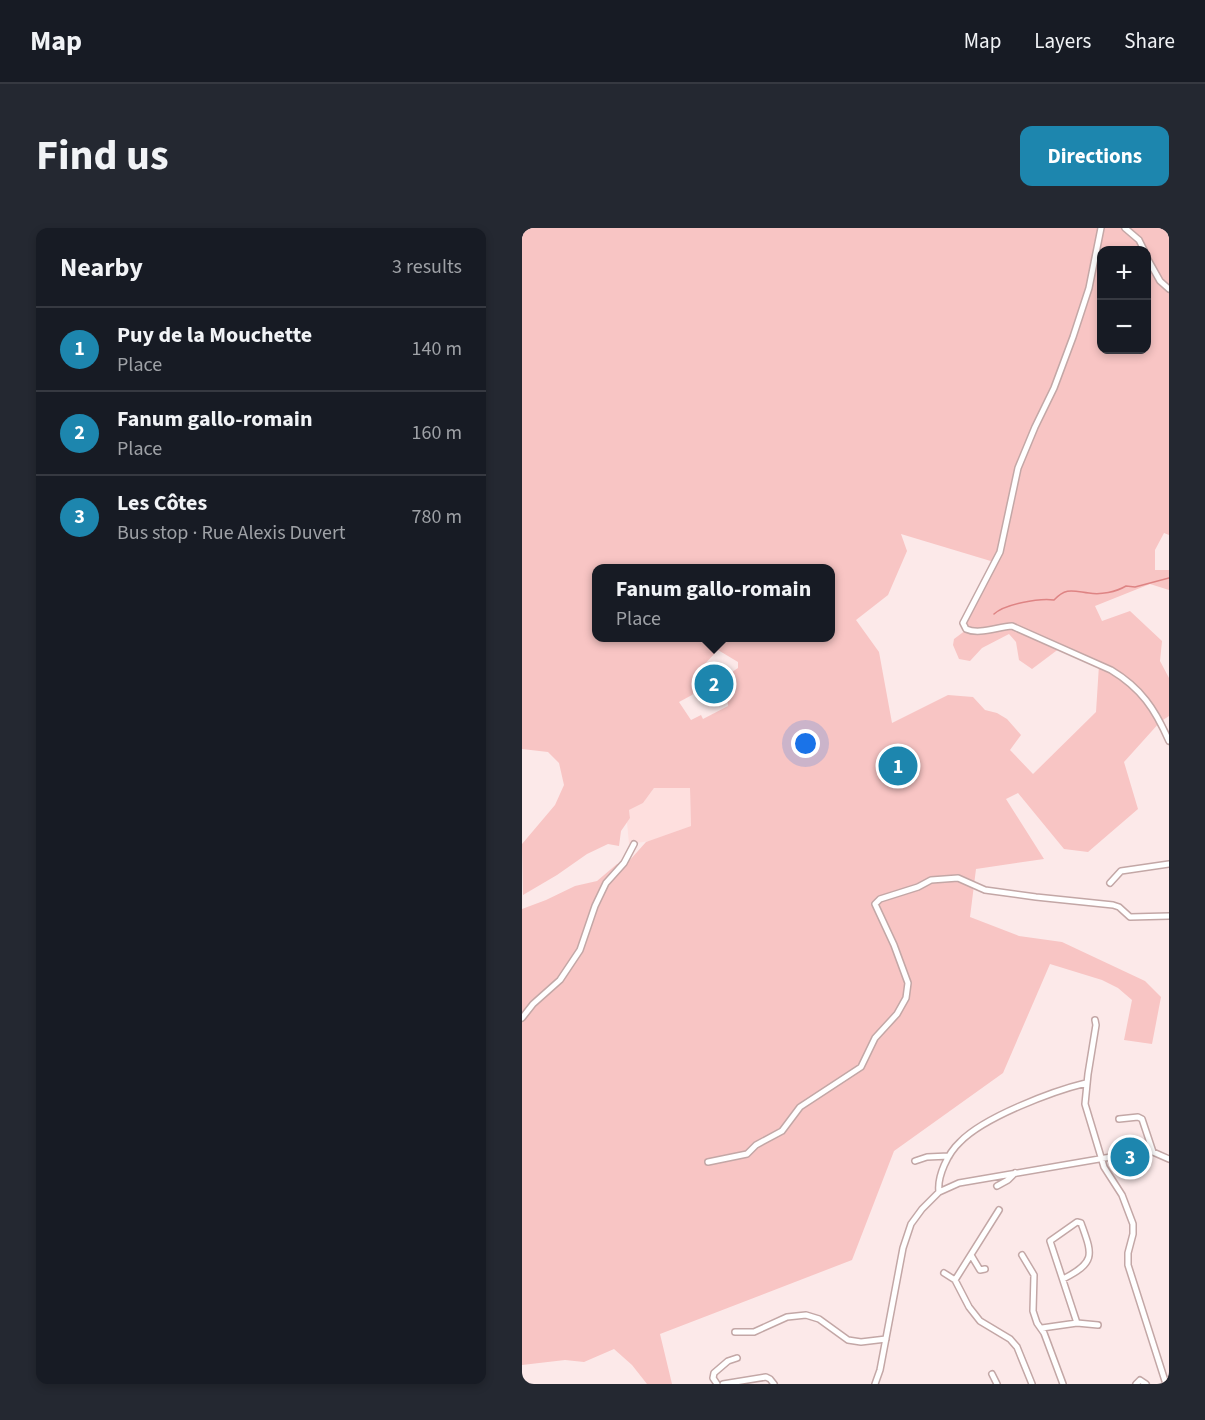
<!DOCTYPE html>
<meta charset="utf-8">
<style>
:root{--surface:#171b24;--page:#242831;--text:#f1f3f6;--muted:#9ea1a6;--line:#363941;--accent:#1d86ae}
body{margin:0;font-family:"Source Sans 3",sans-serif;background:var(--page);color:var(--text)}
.controls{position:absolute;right:18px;top:18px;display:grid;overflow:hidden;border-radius:12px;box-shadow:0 3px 9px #0003}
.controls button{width:54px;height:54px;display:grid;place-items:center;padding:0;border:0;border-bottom:2px solid var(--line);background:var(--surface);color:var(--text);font:30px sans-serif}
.you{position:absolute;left:284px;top:516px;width:21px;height:21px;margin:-15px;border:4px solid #fff;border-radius:50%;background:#1a73e8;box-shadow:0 0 0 9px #1a73e833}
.badge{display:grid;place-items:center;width:39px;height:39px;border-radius:50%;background:var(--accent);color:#fff;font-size:20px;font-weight:700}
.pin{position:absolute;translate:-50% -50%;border:3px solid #fff;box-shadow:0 2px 6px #0006}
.popup{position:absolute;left:70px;top:336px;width:243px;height:78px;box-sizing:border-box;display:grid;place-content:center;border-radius:12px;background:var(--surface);filter:drop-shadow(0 2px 4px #0005);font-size:20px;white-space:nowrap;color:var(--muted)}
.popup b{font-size:22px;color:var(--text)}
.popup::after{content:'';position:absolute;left:50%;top:100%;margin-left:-12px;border:12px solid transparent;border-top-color:var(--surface)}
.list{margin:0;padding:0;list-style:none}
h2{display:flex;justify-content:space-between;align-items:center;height:78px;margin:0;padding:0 24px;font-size:26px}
h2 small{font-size:20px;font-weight:400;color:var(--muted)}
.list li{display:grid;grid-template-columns:39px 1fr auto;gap:18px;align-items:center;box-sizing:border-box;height:84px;padding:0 24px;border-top:2px solid var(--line)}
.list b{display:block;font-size:22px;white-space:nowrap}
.list p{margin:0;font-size:20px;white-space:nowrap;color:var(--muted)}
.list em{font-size:20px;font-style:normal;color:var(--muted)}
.map{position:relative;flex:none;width:647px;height:1156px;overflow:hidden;border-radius:12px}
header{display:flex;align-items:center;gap:36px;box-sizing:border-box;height:84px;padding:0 30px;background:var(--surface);border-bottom:2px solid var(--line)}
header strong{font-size:28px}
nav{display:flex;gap:33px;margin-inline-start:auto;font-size:21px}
.intro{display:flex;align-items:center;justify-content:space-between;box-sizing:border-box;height:144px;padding:0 36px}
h1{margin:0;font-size:42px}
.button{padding:15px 27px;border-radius:12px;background:var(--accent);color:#fff;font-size:21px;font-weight:700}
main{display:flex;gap:36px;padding:0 36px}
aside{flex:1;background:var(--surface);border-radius:12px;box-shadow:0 3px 9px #0003}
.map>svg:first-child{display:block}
</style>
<header>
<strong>Map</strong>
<nav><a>Map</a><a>Layers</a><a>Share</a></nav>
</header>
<div class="intro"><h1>Find us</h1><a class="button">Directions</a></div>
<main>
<aside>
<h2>Nearby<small>3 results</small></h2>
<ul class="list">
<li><span class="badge">1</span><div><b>Puy de la Mouchette</b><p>Place</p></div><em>140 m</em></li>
<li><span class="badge">2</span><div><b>Fanum gallo-romain</b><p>Place</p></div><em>160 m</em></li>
<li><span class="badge">3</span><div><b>Les Côtes</b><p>Bus stop · Rue Alexis Duvert</p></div><em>780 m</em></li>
</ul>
</aside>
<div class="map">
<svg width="647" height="1156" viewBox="0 0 647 1156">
<rect width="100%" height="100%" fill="#fce9e9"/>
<!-- built -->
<path fill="#fedfde" d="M132,560H168L169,598L128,613L107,616L105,594L108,590L107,582L121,575Z"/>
<!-- green -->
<path fill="#f8c5c4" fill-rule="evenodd" d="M0,0H647V307L642,305L633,322V342H647V362L628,356L573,378L580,393L608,383L640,413L638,433L647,450V488L638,494L602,534L616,581L566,624L542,621L496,565L484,571L522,631L454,641L448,689L497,708L540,714L623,753L639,769L630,816L602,812L610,772L596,760L580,752L528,736L481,845L372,923L330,1032L138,1106L150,1156H125L110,1137L92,1121L62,1134L43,1132L0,1137V681L24,672L53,658L75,653L95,636L107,633L124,614L169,598L168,560H132L121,575L107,582L108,590L99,603L97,618L86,616L65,626L35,647L1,667L0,616L33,577L42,557L37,535L26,524L0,521ZM580,22H624V122H580ZM379,306L472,334L441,395L444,402L432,411L431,417L437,431L448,433L460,420L487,406L494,414L497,432L510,441L538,420L577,437L574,484L511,546L488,522L499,507L485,491L475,485L463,482L451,469L426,467L370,495L357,424L334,392L366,367L385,323ZM75,340H309V410H75ZM196,422L216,434V440L207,446L205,455L198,456L193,465L205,464L206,478L181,491L179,487L169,492L157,474L170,467L179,456L178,441Z"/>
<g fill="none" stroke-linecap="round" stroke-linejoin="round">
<!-- stream -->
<path stroke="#de8484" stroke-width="1.5" d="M472,386C483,376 517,370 532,372C544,359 551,363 567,365C579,367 594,364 604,358L613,359L647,350"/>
<defs>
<path id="minor" d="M579,0L567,60L551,109L532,160L513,199L496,240L478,324L441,395L444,401C457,407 475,399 490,398L589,442C619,460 633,481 647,513
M603,0L617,12L622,22
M624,28L638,53L647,61
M588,655L599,643L647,636
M0,790L11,776L38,752L58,722L73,678L84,655L102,635L112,616
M573,792L574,797L566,846L563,876L582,939L600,967L611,996V1006L606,1025V1037L644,1156
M597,891L616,889L620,891L631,924
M393,933L405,929L427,928
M186,934L225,926L234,917L260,903L278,879L339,839L353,810L375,786L384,770L386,755L372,717L353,676L358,671L396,659L409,652L436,650L463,662L514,669L591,677L597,679L608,689L647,688
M475,958L486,952L493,945
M417,964C415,948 426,925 438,914C462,889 531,863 564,855
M477,982L433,1052L447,1079L458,1093L488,1111L495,1119L510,1156
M449,1027L458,1042L463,1041
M500,1027L512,1047L511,1083L515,1095L522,1105L541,1156
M422,1045L433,1052
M541,1051C575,1034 570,1026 559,995L555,994L528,1013L555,1095
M520,1100L555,1095L576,1097
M213,1104H232L265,1089L284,1087L297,1091L326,1112L339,1114L364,1111
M470,1146L475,1156
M195,1156L191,1150L192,1145L206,1133L215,1130
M201,1156L244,1149L248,1151L252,1156
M353,1156L358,1142L381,1020L389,996L400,981L417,964L437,955L618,924H631L647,931
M614,1156L618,1152L624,1156"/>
</defs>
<!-- minor casing -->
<use href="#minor" stroke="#c3a7a6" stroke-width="8"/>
<!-- minor -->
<use href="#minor" stroke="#fff" stroke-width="5"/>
</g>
</svg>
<div class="controls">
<button>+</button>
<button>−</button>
</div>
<div class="you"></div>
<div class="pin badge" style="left:376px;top:538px">1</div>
<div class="pin badge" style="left:192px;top:456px">2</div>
<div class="popup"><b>Fanum gallo-romain</b>Place</div>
<div class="pin badge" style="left:608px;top:929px">3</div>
</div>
</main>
